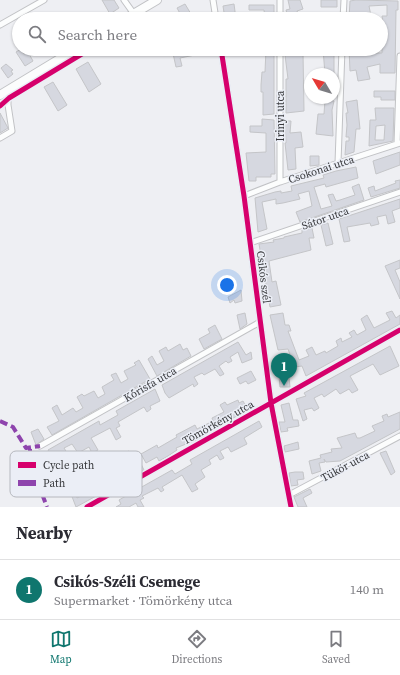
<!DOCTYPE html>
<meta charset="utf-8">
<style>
:root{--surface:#fff;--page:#f7f7f7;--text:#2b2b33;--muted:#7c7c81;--line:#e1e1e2;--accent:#0f766e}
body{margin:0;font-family:"Source Serif 4",serif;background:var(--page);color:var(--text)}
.compass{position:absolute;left:304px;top:68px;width:36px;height:36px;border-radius:50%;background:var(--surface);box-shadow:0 1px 3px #0004;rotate:308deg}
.you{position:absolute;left:227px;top:285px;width:14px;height:14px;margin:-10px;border:3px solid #fff;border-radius:50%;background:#1a73e8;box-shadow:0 0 0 6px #1a73e833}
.badge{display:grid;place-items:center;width:26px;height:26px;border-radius:50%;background:var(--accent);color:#fff;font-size:13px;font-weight:700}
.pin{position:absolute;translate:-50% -33px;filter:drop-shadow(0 1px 2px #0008)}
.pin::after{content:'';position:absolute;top:21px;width:14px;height:12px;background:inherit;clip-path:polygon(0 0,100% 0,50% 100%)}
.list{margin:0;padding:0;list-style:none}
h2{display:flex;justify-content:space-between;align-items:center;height:52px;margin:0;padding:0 16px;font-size:17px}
h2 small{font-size:13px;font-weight:400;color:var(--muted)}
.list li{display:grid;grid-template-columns:26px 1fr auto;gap:12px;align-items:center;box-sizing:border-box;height:60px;padding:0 16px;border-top:1px solid var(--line)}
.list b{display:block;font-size:15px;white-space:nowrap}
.list p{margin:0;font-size:13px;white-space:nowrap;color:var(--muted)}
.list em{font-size:13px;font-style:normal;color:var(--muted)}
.icon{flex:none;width:22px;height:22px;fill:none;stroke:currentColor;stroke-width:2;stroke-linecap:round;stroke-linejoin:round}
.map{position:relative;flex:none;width:400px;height:507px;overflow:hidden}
.search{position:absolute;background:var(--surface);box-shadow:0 1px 3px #0004;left:12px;right:12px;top:12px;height:44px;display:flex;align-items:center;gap:10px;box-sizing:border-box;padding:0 14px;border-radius:22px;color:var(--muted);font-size:15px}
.sheet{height:112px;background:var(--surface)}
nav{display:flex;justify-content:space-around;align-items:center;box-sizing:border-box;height:56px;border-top:1px solid var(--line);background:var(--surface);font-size:11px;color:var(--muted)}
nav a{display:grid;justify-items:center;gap:2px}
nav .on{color:var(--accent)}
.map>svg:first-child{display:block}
</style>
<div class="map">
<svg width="400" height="507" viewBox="0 0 400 507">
<rect width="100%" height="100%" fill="#eeeff3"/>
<!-- building -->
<path fill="#d6d8e0" stroke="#c4c5c8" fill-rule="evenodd" d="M102,0H114L119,8L110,14Z
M288,0H300L303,9L297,11L298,14L288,17L286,10L290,9Z
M321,0H337V7H321Z
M356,0L398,1V10H396L395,73H380V64L367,67L370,79L358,81L356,70L350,71L349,49H373V53H382V41H385V23H383L382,16H387V5L369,6L371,16L360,17V19H349L350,1Z
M185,4L194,19H183L177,8Z
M234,4L236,19H225L223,6Z
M249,5H274V19H265L264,10H249Z
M21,49L24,54L28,52L33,61L25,66L16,52Z
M172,49H204L205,53L180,58L182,66L176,67Z
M266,49H274V114L263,115V92H261V85L262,72H265Z
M323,49H334V74H325Z
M303,53L304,111L286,113V79H288L285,55Z
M88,62L101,84L89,92L76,69Z
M6,64L13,70L11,71L13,74L8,78L1,68Z
M53,82L67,105L58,111L44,87Z
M374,91H395V100H381V97H374Z
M325,100L334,101L332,110L333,136L316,134L318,114H324Z
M357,100L360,129H356L354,152L345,155L346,141H349V137H346L347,125L346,113H348L346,102Z
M375,108H394L393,141L369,146L370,120H376ZM385,125L384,140H375L376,126Z
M0,113L8,128L0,133Z
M262,119L274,120L275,174H271V177H256V181H249L246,153L266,152V133L250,132V126H262Z
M285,121H291L290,133L301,132L303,147L295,148L296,169L288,170L285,143H286Z
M400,152V165L376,174L373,161Z
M310,156H319V165L310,166Z
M356,167L358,178L326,187L325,184L314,187L321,209L332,206L328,195L333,194L336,201L340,200L355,195L352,187L359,184L364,200L300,222L296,212L312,206L309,191L298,194L300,199L283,203L276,204V199L262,202L267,229L258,232L255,198L275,192L281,191V193L292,191L291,186L324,178L323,175L336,171Z
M400,180V188L371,197L368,188L374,186L375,191L396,183L395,181Z
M400,199V208L392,211L395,222L388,224L386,215L377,217L379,224L371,226L370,223L347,227L350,241L344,242L339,219Z
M328,223L333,244L326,246L321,225Z
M312,228L314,238H309L311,250L269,261L272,282L276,281L281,305L270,307L259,244L274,242L273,240L284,238V237L302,233V230Z
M400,260V268L395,270L400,282V299L385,266Z
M241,290L242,301L235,303L234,300L230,303L228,297Z
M392,311L396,318L400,315V324L306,376L302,366L288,368L290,387H280L278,365L293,363L288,349L278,350L270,315L283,313L285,325H289L291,331H288L299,360L309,356L306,350L312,347L316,355L325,351L326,353L338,346L336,341L341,338L342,342L352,337L349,333L354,330L357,335L366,330L361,319L367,315L374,328L390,320L386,313Z
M245,313L247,324L240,329L237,315Z
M215,325L222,339L204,349L199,339L210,333L208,329Z
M238,342L246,355L251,352L252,359L242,363L238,352L230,357L232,361L228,363L226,361L219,366L224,374L220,376L215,369L204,375L202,373L194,377L198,384L194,387L193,384L169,398L165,393L162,385Z
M180,344L183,350L187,348L191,356L157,376L148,359L152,356L157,365L164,361L159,351L166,347L168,351Z
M390,346L399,366L380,375L373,364L350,376L358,390L352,393L349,389L340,394L336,389L324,397L322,394L314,398L319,408L314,411L312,408L304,410L307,419L303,421L296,399L306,396L304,393Z
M139,360L150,379L52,435L47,427L59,421L52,408L57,405L62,415L73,408L76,412L83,408L77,397L82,394L84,396L94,391L98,398L105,394L102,387L114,380L111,375L116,373L121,383L128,379L124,371L136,365L134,363Z
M251,371L256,380L248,384L246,381L240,384L237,378Z
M155,389L160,401L150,406L151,409L147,412L144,407L118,422L120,426L116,428L121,437L116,440L110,428L91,438L98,450L92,453L89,447L78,453L72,444L64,448L69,456L51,463L52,466L45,468L42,458L51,455L48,450L99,421L100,425L118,415L116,411Z
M238,400L239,403L243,401L248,410L211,430L201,438L176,448L177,450L168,456L159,461L157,457L146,463L141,454L157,445L158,448L177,437L176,435L195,425L197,429L213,421L212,418L224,412L220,405L225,402L227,405Z
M289,403L293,420H298L299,426L287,428L288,431L281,432L279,422H285L281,405Z
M400,412V429L340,461L326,462L324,459L325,462L319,463L321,471L312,474L309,461L321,458L320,455L332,452L331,449L342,448L337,438L355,433L357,438H360L375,431L372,426L384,421L382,416L387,414L388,417Z
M259,421L262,427L244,438L247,444L231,452L228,447L220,451L224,458L220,460L217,455L209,460L211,464L201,470L205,477L195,484L198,489L192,492L182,475L162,487L164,490L161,492L158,488L142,496L144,498L140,500L144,507H138L136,503L129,507H116L121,504L119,500L131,493L172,470L175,474L192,464L190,460Z
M38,429L44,439L36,445L31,432Z
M298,442L299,449L285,452L284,446Z
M129,451L136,464L140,462L144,470L76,507L71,494L75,492L77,498L85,494V493L96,488L92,480L108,470L110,475L119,471L116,466L120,464L123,471L132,468L124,453Z
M386,451L395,472L391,475L380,453Z
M295,472H303L304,479L297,480L298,485L291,486L289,473Z
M310,489L312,493L303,498L307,507H298L294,497Z"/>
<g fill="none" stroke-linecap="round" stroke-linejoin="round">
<defs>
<path id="street" d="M124,0L134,14
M213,0L216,19
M280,19V0
M343,19L344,0
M0,25L44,0
M221,49L244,196L271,403L291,507
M0,138L12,131L8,105V90
M397,144L400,56
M338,163L342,49
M280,182V49
M244,196L280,182L400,143
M250,243L400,192
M40,446L260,322
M289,495L400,436
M87,507L400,330"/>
<path id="primary" d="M125,19L157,0
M0,95L76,49"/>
</defs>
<!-- street casing -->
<use href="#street" stroke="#c1c2c5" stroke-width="7"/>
<!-- primary casing -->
<use href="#primary" stroke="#c1c2c5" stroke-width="10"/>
<!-- street -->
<use href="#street" stroke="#fcfdfd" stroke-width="5"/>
<!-- primary -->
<use href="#primary" stroke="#fcfdfd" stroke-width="8"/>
<!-- quiet -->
<path stroke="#8e44ad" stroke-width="4" stroke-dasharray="8 4" stroke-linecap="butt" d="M0,421L13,427L26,448L40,446
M30,449V462L47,507"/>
<defs>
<path id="cycleway" d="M221,49L244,196L271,403L291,507
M0,106L9,98L90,49
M87,507L400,330"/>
</defs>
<!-- cycleway casing -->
<use href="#cycleway" stroke="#ebeef6" stroke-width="8"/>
<!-- cycleway -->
<use href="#cycleway" stroke="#d6006c" stroke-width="5"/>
</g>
<g text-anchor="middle" stroke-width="3" stroke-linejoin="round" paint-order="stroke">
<!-- street labels -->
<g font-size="11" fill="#393a3d" stroke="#ebeef6">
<text transform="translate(280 116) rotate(-90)" y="4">Irinyi utca</text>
<text transform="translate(321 169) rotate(-18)" y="4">Csokonai utca</text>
<text transform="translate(325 218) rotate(-19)" y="4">Sátor utca</text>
<text transform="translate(264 277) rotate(83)" y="4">Csikós szél</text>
<text transform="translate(150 384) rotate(-30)" y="4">Kőrisfa utca</text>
<text transform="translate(218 422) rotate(-29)" y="4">Tömörkény utca</text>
<text transform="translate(345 466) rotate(-28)" y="4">Tükör utca</text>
</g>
</g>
<!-- legend -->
<rect x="10" y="451" width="132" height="46" rx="6" fill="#ebeef6" stroke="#b6b8be" stroke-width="1"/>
<rect x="18" y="462" width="18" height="6" fill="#d6006c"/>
<rect x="18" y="480" width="18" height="6" fill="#8e44ad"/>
<g font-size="11" fill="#393a3d">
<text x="43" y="469">Cycle path</text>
<text x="43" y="487">Path</text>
</g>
</svg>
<svg class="compass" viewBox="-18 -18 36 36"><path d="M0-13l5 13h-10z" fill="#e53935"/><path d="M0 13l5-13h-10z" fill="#7c7c81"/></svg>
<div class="you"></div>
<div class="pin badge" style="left:284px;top:386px">1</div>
<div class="search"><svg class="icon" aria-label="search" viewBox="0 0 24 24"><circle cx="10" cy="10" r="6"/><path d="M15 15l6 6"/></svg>Search here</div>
</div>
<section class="sheet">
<h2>Nearby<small></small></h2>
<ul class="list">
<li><span class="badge">1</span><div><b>Csikós-Széli Csemege</b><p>Supermarket · Tömörkény utca</p></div><em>140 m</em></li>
</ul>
</section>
<nav>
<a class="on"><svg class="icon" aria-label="map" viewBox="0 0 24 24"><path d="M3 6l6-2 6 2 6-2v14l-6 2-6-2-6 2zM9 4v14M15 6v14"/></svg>Map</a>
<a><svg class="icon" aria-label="directions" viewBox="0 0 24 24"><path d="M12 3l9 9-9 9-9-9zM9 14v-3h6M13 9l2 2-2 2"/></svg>Directions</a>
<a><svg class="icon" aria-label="saved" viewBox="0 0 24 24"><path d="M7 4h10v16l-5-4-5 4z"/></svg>Saved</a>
</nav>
